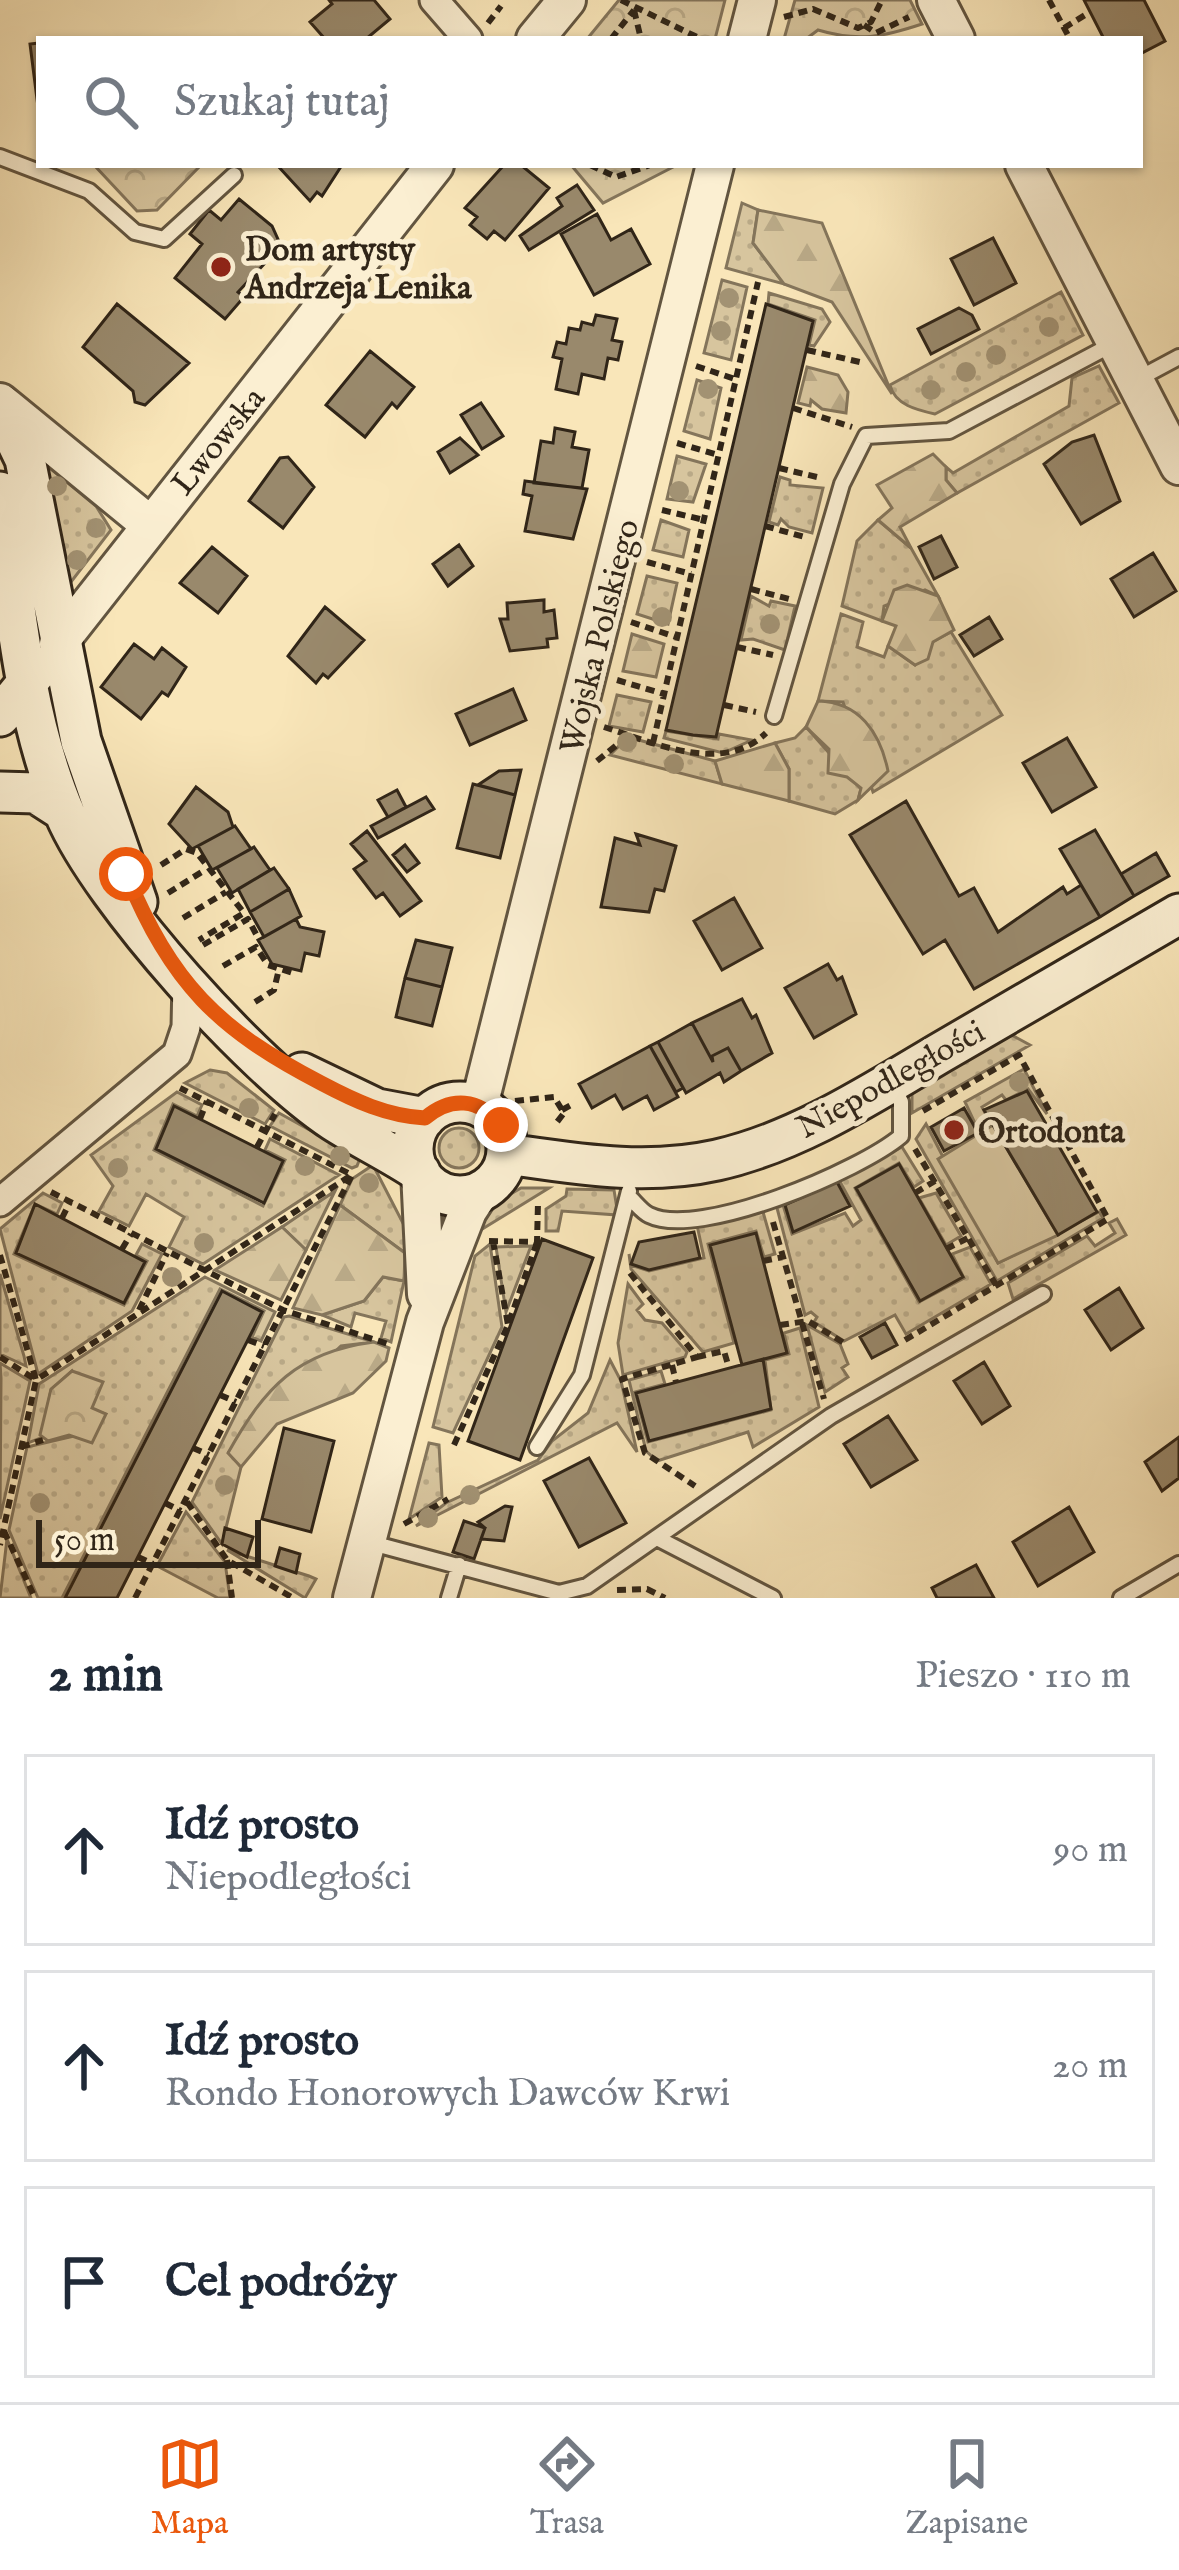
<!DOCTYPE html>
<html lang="pl">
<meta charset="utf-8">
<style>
:root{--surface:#fff;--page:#f2f2f3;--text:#1f2937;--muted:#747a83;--line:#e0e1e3;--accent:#ea580c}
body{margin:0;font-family:"IM FELL English",serif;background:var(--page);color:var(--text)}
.scale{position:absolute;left:36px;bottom:30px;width:225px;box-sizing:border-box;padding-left:12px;border:6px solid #302518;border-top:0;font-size:33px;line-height:42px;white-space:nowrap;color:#302518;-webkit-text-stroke:9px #fbefd2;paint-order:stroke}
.stop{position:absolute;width:36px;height:36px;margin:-27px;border:9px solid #ea580c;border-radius:50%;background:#fff}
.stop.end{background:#ea580c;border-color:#fff;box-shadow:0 3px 12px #0008}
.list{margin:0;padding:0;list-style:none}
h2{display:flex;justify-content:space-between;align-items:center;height:156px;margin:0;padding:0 48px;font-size:51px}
h2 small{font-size:39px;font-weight:400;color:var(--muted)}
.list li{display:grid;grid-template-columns:78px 1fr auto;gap:36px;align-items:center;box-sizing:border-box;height:192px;margin:0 24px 24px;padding:0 24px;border:3px solid var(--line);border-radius:0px}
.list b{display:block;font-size:45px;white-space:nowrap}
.list p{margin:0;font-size:39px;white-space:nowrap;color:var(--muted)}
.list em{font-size:39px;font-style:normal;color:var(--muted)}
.icon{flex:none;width:66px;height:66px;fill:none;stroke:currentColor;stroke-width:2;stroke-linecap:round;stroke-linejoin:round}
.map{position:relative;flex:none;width:1179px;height:1598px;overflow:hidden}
.search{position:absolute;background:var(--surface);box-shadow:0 3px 9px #0004;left:36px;right:36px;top:36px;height:132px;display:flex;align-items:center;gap:30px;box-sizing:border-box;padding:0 42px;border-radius:0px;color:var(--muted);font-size:45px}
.sheet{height:804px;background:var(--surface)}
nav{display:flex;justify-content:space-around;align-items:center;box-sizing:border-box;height:168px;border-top:3px solid var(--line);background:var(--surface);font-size:33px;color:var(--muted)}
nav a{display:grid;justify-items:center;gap:6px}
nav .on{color:var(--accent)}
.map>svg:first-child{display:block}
</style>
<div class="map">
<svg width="1179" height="1598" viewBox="0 0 1179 1598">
<defs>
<pattern id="grass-dots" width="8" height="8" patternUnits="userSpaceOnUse" patternTransform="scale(3)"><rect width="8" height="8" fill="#d7c59e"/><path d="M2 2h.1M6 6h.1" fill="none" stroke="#b9a987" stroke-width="1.8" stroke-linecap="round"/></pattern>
<pattern id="forest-firs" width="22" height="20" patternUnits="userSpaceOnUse" patternTransform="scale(3)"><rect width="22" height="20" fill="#d7c59e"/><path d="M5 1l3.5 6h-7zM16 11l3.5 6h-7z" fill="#b9a987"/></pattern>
<pattern id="park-crowns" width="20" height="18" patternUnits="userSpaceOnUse" patternTransform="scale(3)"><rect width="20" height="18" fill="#d7c59e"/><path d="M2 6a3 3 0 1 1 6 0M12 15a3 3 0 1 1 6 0" fill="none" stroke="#b9a987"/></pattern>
</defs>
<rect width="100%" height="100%" fill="#f9e6b9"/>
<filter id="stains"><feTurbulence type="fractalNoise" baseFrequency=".00167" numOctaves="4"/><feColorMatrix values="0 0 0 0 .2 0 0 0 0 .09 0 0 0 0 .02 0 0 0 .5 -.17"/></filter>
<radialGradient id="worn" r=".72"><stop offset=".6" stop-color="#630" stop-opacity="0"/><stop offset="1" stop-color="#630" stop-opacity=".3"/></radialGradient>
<!-- grass -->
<path fill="url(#grass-dots)" stroke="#84755b" stroke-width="3" d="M742,203L758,210L753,243L784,284L726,268Z
M722,280L747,287L731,360L704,353Z
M1061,292L1083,335L935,414C917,410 895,405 890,385Z
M769,293L822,309L830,322L814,346L809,345L815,320L768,304Z
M1099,366L1119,403L957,493L946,480V467L953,473L1069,406L1072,378Z
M697,380L721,388L710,439L684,431Z
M677,456L706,464L693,502L667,499Z
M44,463L96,506L111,530L61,595Z
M780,477L790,480V485L823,488L812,533L789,527L781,519L778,525L769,522Z
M661,520L689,530L683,557L653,550Z
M878,520L911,548L938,596L925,590L884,606L882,621L842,606L857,541Z
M647,576L677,583L668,624L637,614Z
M751,596L769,606L771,601L795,606L785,650L753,639L741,640Z
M841,614L863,622L857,647L884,657L888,646L915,665L932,642L951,632L1002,715L873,792L843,702L818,701Z
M617,695L651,702L643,732L609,726Z
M806,727L861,789L858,800L835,814L789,801V769L775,743L795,738Z
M666,731L718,739L719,734L752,740L723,753L664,738Z
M628,737L715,761L722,784L610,755Z
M1008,1033L1030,1045L912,1113V1088Z
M1024,1069L1047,1114L1028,1089L1006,1100L1002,1095L982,1107L992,1126L979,1132L965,1102Z
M210,1070L227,1073L274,1110L265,1124L185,1083Z
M177,1092L202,1105L197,1116L173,1104L154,1150L263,1206L285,1160L265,1150L270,1139L339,1175L203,1264L169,1247L184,1217L146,1194L129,1226L99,1211L113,1186L91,1155Z
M279,1113L360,1158L357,1166L352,1168L270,1126Z
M926,1124L998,1263L1099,1212L1103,1218L997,1281L916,1139Z
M439 1148a20 20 0 1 1 40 0a20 20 0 1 1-40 0Z
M902,1147L923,1181L914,1187L899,1163L855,1188L919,1302L964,1278L952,1254L970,1247L991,1284L906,1334L895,1315L844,1341L814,1322L817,1317L811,1312L805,1315L777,1208L783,1205L792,1234L845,1213L853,1226L861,1220L839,1180Z
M373,1165L406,1229L405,1253L340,1205L352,1179Z
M521,1188H549L466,1239L485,1209Z
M567,1189L614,1190L618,1215L562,1211L558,1231H546V1209L566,1196Z
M335,1191L306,1250L282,1227Z
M43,1193L62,1203L57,1214L35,1204L14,1254L124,1305L147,1261L136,1255L142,1244L162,1254L132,1311L38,1374L0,1229Z
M936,1193L961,1236L946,1245L919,1198Z
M763,1212L775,1254L764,1257L756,1231L708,1244L734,1343L703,1352L631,1269L629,1254L631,1265L649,1271L704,1258L697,1225Z
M1117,1219L1126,1235L1013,1299L1008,1283L1087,1236L1095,1246L1115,1233L1109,1223Z
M490,1244L502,1327L453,1433L433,1427L475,1256Z
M531,1246L506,1312L496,1247Z
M0,1274L24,1356L26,1366L0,1354Z
M205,1277L275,1312L261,1341L252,1337L264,1311L220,1289L62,1598H38L9,1530L27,1447L78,1435L105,1414L92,1409L72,1371L51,1390L41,1438L28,1443L39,1384Z
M383,1277L404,1281L391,1342L381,1338L386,1321L355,1313L351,1327L322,1315L364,1301Z
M628,1284L643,1304L637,1310L645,1320L662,1323L687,1352L685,1357L623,1375L618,1343Z
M289,1316L374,1342L341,1346L229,1452L241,1467L222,1544L192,1502L284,1317Z
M807,1325L840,1344L848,1364L842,1368L848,1377L825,1392Z
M800,1328L819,1407L753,1447L748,1432L657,1461L646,1451L629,1380L661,1371L665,1384L635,1392L648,1442L771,1410L765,1360L789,1354L784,1333Z
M610,1360L621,1381L637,1452L617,1423L416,1526L446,1503L538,1460L552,1441L588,1413Z
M0,1363L30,1381L0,1519L1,1378Z
M429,1443L439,1445L442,1497L409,1519Z
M186,1512L225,1562L230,1598H218L157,1566Z
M7,1539L31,1598H0Z
M227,1550L309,1576L316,1579L305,1598Z"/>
<!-- forest -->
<path fill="url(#forest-firs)" stroke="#84755b" stroke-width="3" d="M758,210L822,223L892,394L832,302L784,284L753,243Z
M807,367L838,375L848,392L846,413L822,409L811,400L810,406L798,403Z
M933,454L946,467V480L957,493L900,527L911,548L878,520L892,508L877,485Z
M907,585L938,596L954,630L933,642L928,659L915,665L888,646L896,626L882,621L894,590Z
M632,634L664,644L656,677L623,671Z
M818,701C859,702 880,732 888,771L858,800L861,788L847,777L828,773L829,749L806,727Z
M775,743L789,769V801L722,784L715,761Z
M340,1205L405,1253L404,1281L383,1277L364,1301L322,1315L293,1308Z
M282,1227L306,1250L281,1300L215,1270Z
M374,1342L389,1348L386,1361L353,1393L277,1424L241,1467L228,1453C265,1387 297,1352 374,1342Z"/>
<!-- park -->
<path fill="url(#park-crowns)" stroke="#84755b" stroke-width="3" d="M619,0H725L715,39H587Z
M795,0H910L922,24C883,37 858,42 818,30L806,39H784Z
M94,165H201L157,210L137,211Z
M571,165H677L603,203Z
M72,1371L103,1382L92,1408L106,1414L92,1443L69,1435L48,1441L40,1435L51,1389Z"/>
<!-- garden -->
<path fill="#d7c59e" stroke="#84755b" stroke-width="3" d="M993,1125L1058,1235L998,1263L938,1159Z"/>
<!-- building -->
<path fill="#99896c" stroke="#302518" stroke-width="3" d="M329,0H374L390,19L366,39H325L310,22L332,4Z
M1084,0H1144L1165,41L1140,54V39H1104Z
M39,43V107H38L30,44Z
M277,165H342L322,196L317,192L310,201Z
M504,165H521L549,188L505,240L494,231L487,239L470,225L477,217L465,208Z
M577,185L594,210L529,250L520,236L562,206L557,198Z
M239,199L272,226L281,246L238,292L244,297L225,319L175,278L202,244L190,234L209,210L221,220Z
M597,214L611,240L631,229L650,264L594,295L561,234Z
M993,238L1016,283L974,305L951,259Z
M117,304L189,363L145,405L135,402L133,391L83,347Z
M766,304L813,321L716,737L693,735L666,730Z
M959,308L972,315L979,329L931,354L918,329Z
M596,315L617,319L612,340L622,342L618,360L608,358L604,379L582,374L578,394L556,389L562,359L553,357L557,342L566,344L569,328L580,330L582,322L593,325Z
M370,351L414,387L397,408L392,403L365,437L326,405Z
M481,403L503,436L482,449L461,415Z
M555,428L575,432L572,447L589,450L582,488L534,483L541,441L553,443Z
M1094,435L1120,501L1081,524L1044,464L1072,442Z
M460,438L478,455L450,473L438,452Z
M288,457L314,487L283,528L249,501L280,458Z
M525,481L587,489L573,539L525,531L532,496L523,494Z
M941,536L957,567L934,579L919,547Z
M459,545L473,566L448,586L433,564Z
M212,547L247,576L218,613L180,583Z
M1153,553L1176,591L1134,617L1111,579Z
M544,600V612L554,610L557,638L547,639L548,647L510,651L500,619H508L507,603Z
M325,607L364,640L328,678L323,674L316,683L288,656Z
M989,617L1002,639L974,656L960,635Z
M134,644L154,659L162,648L186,667L168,696L162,692L141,719L101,687Z
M513,689L526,720L470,745L456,714Z
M1067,738L1096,787L1052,812L1023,763Z
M521,770L515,795L478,785L499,771Z
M473,784L515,795L500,858L457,848Z
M196,787L228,812L233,827L192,849L169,824Z
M397,790L406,807L388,817L378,800Z
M426,797L434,809L378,838L371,826Z
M906,801L959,896L974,888L998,932L1063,887L1067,894L1081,885L1100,917L974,989L945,940L923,954L850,835Z
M235,826L251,849L212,870L198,846Z
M1095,830L1134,896L1100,917L1060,849Z
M367,831L421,901L400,916L383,893L376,898L354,869L366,861L351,844Z
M636,834L676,846L664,891L655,889L649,912L601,907L615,838L640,845Z
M405,845L419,863L407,872L393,855Z
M254,847L270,870L232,893L217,868Z
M1156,853L1169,876L1134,896L1121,874Z
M274,868L289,889L250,912L238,889Z
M289,889L301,916L264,937L250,912Z
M734,898L762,948L722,970L694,921Z
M296,919L300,927L324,932L319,956L305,953L301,971L272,964L258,940Z
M416,940L452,948L442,987L405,978Z
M828,964L837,980L842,977L856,1014L814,1038L785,988Z
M405,978L442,987L432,1026L396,1017Z
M742,999L752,1018L756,1015L772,1053L741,1071L728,1048L712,1056L713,1062L692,1023Z
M692,1023L713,1062L712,1056L728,1048L741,1071L724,1082L720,1073L686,1093L658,1042Z
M658,1042L683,1088L676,1092L650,1046Z
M650,1046L678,1097L654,1110L647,1096L623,1109L615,1095L592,1108L579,1084Z
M1027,1091L1097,1212L1058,1235L984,1110Z
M174,1106L283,1161L264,1203L156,1149Z
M964,1108L978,1133L944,1151L931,1127Z
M899,1164L963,1277L920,1301L856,1188Z
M837,1182L850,1206L793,1232L785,1205Z
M35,1204L145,1262L124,1303L16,1253Z
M694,1232L700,1258L649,1270L631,1264L639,1242Z
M756,1233L787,1353L742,1365L710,1245Z
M542,1239L593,1258L520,1460L468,1441Z
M1119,1288L1143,1328L1111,1350L1085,1310Z
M222,1291L262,1312L117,1598H65Z
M885,1323L897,1345L872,1358L860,1337Z
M763,1359L771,1409L649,1441L636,1393Z
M984,1362L1010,1406L982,1424L954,1381Z
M888,1416L917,1460L871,1487L844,1444Z
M284,1428L334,1441L311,1532L262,1519Z
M1179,1437V1478L1162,1491L1145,1462Z
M589,1458L626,1523L579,1547L544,1481Z
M505,1506L512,1507L504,1541L481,1539L485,1528L478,1522Z
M1069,1507L1094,1552L1038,1586L1013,1542Z
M464,1521L485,1528L474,1559L453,1552Z
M225,1528L253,1537L247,1557L222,1544Z
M280,1548L300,1554L296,1573L275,1566Z
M976,1565L994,1598H937L932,1588Z"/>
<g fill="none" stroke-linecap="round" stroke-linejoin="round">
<defs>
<path id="service" d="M0,157L89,191L135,232L164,239L234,175
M1136,380L1179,357
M774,716L842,484L866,436L949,431L1113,344
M628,1196C634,1201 642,1212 649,1215C699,1240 861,1170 901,1136V1102L894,1088
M537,1447L582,1375L629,1191
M657,1538L773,1598
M368,1542L559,1593L587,1586L831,1416L1043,1294
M449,1598L459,1565
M1121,1598L1179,1564"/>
<path id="minor" d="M434,0L468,39
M0,1202L177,1054L186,1027L187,981"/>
<path id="tertiary" d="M936,0L956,39
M535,39L567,0
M747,39L757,0
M1024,165L1179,466
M0,402L149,524
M58,644L435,165
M479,1106L715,165
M420,1172L426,1294
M352,1598L425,1322L468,1211L481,1191"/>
<path id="secondary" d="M0,407L25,459L81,741L137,902
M0,492C14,597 23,716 65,814C102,901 254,1068 334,1121C362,1139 392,1153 420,1172
M0,716L40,667
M0,792L36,793L64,811
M302,1073L377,1109L425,1118
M413 1149a47 47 0 1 1 94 0a47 47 0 1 1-94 0Z
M507,1154C578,1164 645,1176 717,1160C797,1142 871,1094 940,1053C1020,1007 1099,960 1179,914"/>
</defs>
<!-- service casing -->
<use href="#service" stroke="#625540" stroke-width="20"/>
<!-- minor casing -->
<use href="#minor" stroke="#625540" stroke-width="33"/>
<!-- tertiary casing -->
<use href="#tertiary" stroke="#625540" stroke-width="42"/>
<!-- secondary casing -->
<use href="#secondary" stroke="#302518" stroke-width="45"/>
<!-- path -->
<path stroke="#302518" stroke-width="6" stroke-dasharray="9 6" stroke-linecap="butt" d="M621,0L701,39
M1049,0L1070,39
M634,10L641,39
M784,17L813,9L858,28L871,22L882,0
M488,23L501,6
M864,25L876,33L909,17
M1064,28L1090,12
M611,39L634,10
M590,165L616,177L650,165
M807,350L864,363
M696,366L735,379
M793,408L852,427
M677,443L718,455
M779,468L821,478
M662,510L704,520
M765,526L808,538
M647,562L691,574
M751,589L789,599
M631,622L676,637
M737,647L773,655
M617,680L664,694
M724,705L756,712
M604,727C654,743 723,775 766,733
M653,743L758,282
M597,761L629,735
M161,865L186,849L197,853L244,913L199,940
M168,893L205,870
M183,918L226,892
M203,945L248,919L256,934
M223,966L256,947L268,965L296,974
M255,1002L274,990L279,969
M515,1101L554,1097L564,1113L554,1126
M562,1110L573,1104
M200,1119L207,1101
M257,1147L275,1114
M915,1149L996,1285
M51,1192L283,1310L388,1344
M915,1193L935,1181
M62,1218L70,1202
M773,1222L824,1399
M489,1241L537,1242L538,1203
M493,1241L508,1325
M122,1249L131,1234
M946,1249L968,1238
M0,1255L36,1380L350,1176
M763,1261L783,1257
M630,1273L697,1357L622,1379L645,1453L695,1486
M139,1310L167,1253
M780,1325L808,1321L844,1343
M248,1340L264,1346
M905,1340L1108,1219L1019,1055L921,1112
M0,1357L36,1380L0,1545
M697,1357L724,1351L729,1368
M672,1365L676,1382
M220,1395L236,1402
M454,1445L508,1325L537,1242
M21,1447L43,1440
M193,1448L209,1455
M187,1502L227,1560L293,1598
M165,1503L181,1511
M404,1524L448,1499
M4,1531L35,1598
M138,1557L153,1564
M227,1560L232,1598
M617,1590L647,1589L665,1598
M135,1598L352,1175L180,1088"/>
<!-- service -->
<use href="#service" stroke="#fbefd2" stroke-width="14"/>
<!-- minor -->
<use href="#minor" stroke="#fbefd2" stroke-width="27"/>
<!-- tertiary -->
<use href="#tertiary" stroke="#fbefd2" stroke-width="36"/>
<!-- secondary -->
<use href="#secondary" stroke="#fbefd2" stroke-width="39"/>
</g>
<!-- trees -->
<g fill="#a29273">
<circle cx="729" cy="298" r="10"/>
<circle cx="1049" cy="327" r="10"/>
<circle cx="721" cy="331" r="10"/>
<circle cx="996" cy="355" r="10"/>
<circle cx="966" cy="372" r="10"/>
<circle cx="708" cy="389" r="10"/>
<circle cx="931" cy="390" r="10"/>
<circle cx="57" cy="486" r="10"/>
<circle cx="679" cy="491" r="10"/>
<circle cx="96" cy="528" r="10"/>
<circle cx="77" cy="560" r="10"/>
<circle cx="662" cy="617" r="10"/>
<circle cx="770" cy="624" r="10"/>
<circle cx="627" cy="742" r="10"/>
<circle cx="674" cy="764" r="10"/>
<circle cx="1019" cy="1082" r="10"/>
<circle cx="249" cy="1108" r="10"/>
<circle cx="340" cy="1156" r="10"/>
<circle cx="305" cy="1166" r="10"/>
<circle cx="118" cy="1168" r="10"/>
<circle cx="369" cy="1183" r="10"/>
<circle cx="204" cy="1243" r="10"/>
<circle cx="172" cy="1277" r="10"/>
<circle cx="225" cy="1485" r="10"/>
<circle cx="470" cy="1495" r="10"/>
<circle cx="40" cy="1503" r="10"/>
<circle cx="428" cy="1518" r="10"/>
</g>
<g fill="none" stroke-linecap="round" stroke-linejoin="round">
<!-- route -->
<path stroke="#ea580c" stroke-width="15" d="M126,874C172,984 217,1029 321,1083C355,1101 387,1116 425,1118C451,1096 479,1098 501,1125"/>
</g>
<!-- markers -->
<g fill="#8f2418" stroke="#fbefd2" stroke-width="4.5">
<circle cx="221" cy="267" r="12"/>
<circle cx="954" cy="1130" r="12"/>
</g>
<g text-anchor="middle" stroke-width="10" stroke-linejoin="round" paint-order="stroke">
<!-- poi labels -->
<g font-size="33" font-weight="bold" fill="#302518" stroke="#fbefd2" text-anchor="start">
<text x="245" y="260">Dom artysty<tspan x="245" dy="38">Andrzeja Lenika</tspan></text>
<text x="978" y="1142">Ortodonta</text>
</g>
<!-- street labels -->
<g font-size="33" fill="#302518" stroke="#fbefd2">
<text transform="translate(217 440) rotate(-51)" y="12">Lwowska</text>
<text transform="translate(598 636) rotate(-76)" y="12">Wojska Polskiego</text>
<text transform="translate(890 1078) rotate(-29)" y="12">Niepodległości</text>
</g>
</g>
<rect width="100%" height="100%" filter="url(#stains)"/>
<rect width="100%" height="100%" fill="url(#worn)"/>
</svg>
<div class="scale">50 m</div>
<div class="stop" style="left:126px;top:874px"></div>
<div class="stop end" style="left:501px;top:1125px"></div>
<div class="search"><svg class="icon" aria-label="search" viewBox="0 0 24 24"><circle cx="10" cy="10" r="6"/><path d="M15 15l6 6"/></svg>Szukaj tutaj</div>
</div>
<section class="sheet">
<h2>2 min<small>Pieszo · 110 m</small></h2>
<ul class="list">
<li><svg class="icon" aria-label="ahead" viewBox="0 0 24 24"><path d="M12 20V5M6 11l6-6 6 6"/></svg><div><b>Idź prosto</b><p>Niepodległości</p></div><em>90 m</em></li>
<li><svg class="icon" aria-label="ahead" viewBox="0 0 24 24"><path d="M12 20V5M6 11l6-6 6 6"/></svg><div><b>Idź prosto</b><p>Rondo Honorowych Dawców Krwi</p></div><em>20 m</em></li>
<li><svg class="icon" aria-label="arrive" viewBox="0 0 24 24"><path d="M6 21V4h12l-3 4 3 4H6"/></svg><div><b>Cel podróży</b></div></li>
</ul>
</section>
<nav>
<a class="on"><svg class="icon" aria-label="map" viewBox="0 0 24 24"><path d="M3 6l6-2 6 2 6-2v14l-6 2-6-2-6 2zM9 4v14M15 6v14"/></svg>Mapa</a>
<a><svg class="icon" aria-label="directions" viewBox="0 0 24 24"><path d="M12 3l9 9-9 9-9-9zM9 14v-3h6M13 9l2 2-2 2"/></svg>Trasa</a>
<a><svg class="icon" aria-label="saved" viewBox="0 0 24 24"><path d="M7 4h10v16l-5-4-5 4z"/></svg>Zapisane</a>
</nav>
